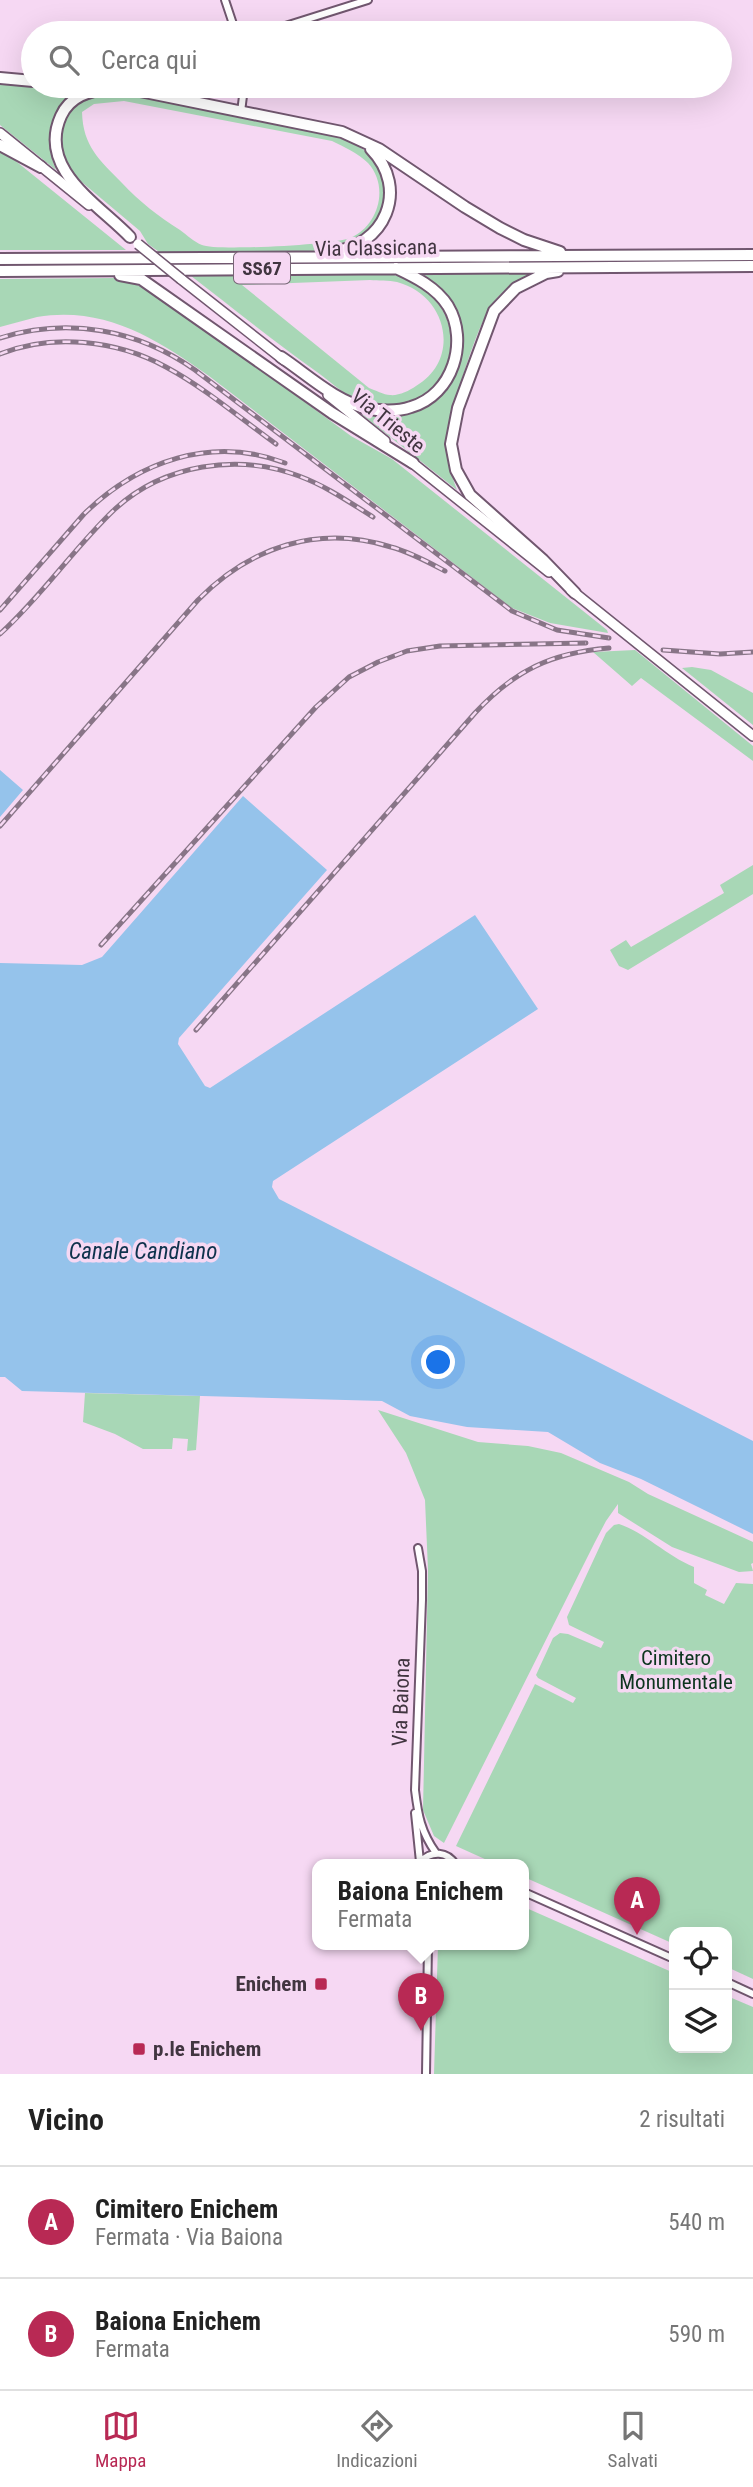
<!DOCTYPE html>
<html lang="it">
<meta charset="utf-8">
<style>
:root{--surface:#fff;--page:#f6f6f6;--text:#222;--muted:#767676;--line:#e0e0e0;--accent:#b82954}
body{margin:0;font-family:"Roboto Condensed",sans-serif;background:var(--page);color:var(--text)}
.controls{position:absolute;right:21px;bottom:21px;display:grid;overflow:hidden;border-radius:14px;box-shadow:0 7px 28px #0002}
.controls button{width:63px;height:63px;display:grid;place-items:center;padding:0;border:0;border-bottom:2px solid var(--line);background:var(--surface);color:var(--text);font:35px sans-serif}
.you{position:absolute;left:439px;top:1363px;width:24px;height:24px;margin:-18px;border:5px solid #fff;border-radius:50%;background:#1a73e8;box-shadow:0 0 0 10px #1a73e833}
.badge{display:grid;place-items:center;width:46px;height:46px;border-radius:50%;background:var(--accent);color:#fff;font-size:23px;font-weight:700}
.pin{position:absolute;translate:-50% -58px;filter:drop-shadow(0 2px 4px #0008)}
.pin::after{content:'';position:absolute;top:37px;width:24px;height:21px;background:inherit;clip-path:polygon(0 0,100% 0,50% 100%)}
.popup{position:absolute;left:312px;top:1859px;width:217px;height:91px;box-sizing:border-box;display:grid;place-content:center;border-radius:14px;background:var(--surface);filter:drop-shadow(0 2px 5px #0005);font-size:23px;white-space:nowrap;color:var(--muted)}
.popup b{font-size:26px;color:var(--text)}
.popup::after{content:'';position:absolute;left:50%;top:100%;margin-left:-14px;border:14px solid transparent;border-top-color:var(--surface)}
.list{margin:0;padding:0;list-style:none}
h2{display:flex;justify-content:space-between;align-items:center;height:91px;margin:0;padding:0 28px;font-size:30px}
h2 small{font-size:23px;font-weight:400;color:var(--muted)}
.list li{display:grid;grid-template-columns:46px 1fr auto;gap:21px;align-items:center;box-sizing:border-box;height:112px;padding:0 28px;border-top:2px solid var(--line)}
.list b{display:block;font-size:26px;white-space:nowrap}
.list p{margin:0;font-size:23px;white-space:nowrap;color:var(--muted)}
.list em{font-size:23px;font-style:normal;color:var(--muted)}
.icon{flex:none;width:38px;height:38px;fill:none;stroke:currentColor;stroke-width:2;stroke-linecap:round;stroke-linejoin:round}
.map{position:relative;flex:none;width:753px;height:2074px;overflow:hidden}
.search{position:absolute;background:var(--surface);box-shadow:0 7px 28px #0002;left:21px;right:21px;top:21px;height:77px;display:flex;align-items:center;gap:18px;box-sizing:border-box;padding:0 24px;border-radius:38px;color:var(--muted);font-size:26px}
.sheet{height:315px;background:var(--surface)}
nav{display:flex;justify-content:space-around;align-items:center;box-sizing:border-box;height:98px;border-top:2px solid var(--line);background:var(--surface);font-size:19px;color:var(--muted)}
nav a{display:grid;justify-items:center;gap:4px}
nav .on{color:var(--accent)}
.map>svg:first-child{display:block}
</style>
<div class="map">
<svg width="753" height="2074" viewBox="0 0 753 2074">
<rect width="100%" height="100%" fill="#f6d8f3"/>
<!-- green -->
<path fill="#a8d7b6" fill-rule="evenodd" d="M0,82L33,86H85C52,107 41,135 56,170L0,125Z
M114,92L333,136C360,144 378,155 385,184C392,213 365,239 340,248C324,254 303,251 286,251C245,252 203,252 162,254L148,244L140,231L71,173L58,142L67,113L82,98L100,93ZM124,101L332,141C344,147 358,153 368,163C390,187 378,227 350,238C335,245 214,251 202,245C194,242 187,235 180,230C158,216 140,202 122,183C100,160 83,147 82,112L94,104Z
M0,150L7,154L126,250H0Z
M411,271H536C521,279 507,286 496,299C477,321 456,399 447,430C446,452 449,469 457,490L361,414C393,421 423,416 444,389C446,386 449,384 451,381C454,371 455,329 455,316Z
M186,272L382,273C476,283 472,409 387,406C380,406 372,406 366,404C348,398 332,383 317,372C272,340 230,306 186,272ZM370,280C378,281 389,280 397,282C447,295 462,359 416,386C409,391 398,396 390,395C384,395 375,390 369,388L242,285Z
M115,278L143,287L167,301L351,436L392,459L607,630L608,633L550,623L512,608L209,376C156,339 106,306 37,317C25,320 12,324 0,327V279Z
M635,650L753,746V761L641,678L632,686L593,652Z
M692,667L711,670L753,693V725L682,668Z
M753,865V894L628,970L619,966L610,950L626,940L631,947L724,893L720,885Z
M85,1393L200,1396L196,1450L187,1451L188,1439L173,1438L172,1449H143L115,1434L83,1422Z
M378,1410L478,1442L528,1446L561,1453L629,1482L648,1494L753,1542V1563L751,1564L753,1571L739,1572L672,1547L618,1513V1504L606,1521L595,1542L444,1843L434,1836L423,1810L428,1570L425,1500L406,1453Z
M619,1524C644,1532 667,1556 694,1567V1583L707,1590L705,1595L724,1604L736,1583L753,1584V1979L727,1967V1932H674V1944L524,1877V1865H498L456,1846L535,1684L573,1703L576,1698L538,1678L536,1675L553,1638L560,1633L568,1634L601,1648L604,1642L569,1625L567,1617L606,1533L614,1525Z
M524,1907L674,1973V2048H727V1996L753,2007V2074H434L438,1945H524Z"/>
<!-- water -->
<path fill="#95c3eb" d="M0,770L23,790L0,817Z
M243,796L327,870L179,1038L178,1044L205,1086L210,1088L475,915L538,1009L273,1181L272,1187L279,1199L753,1441V1534L641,1479L600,1463L548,1432L467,1427L410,1416L382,1401L22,1391L5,1377H0V963L82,965L102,957Z"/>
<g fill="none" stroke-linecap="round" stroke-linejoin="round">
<defs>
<path id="street" d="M225,0L236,33
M263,33L368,0
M241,86L243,96L241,112
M418,1548L422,1571V1600L415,1790C418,1815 421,1832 436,1853
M415,1813L420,1862
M420,1862C432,1850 447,1851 456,1865
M524,1892L674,1959
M727,1982L753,1994
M426,2074L428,1945"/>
<path id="secondary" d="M0,133L89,205
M181,279L284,360
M328,395L385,441
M410,461L549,572
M571,590L753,736"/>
<path id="highway" d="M0,78L33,81
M104,86L130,89L342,132L379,149L465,207L500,228L524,240L560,252
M109,88C89,91 70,96 61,116C37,169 98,204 130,237
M0,145L41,167
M331,252C385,247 410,189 371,149
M0,259L753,255
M0,271L753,266
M558,271L546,273L516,288L494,311L458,408L451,444L456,470L470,495L543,560L575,593
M120,275L141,279L332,413L413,463
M281,357C308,375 336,402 369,409C383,411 397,412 411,407C453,395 469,341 448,306C436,287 415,277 396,268"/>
</defs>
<!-- street casing -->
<use href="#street" stroke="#71576f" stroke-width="10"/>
<!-- secondary casing -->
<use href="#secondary" stroke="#71576f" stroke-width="12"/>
<!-- highway casing -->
<use href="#highway" stroke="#71576f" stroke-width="14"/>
<!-- street -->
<use href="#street" stroke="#fff" stroke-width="6"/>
<!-- secondary -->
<use href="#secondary" stroke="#fff" stroke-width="9"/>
<!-- highway -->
<use href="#highway" stroke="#fff" stroke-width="10"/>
<defs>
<path id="rail" d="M0,338C68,317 137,329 195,370L512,611L557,630L609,638
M0,354C52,333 117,340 166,367C205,388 240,418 276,444
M0,610L84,514C138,461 212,435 285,463
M0,634C42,596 74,548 115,509C164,464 238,453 299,476C326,486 349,502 373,517
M663,650L720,654L753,652
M0,826L198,600C250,547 318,524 391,547C410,552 428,562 445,571
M101,945L316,707L349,677L378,662L407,651L440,646L586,643
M196,1030L475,713C515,670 551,653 609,648"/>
</defs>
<!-- rail casing -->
<use href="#rail" stroke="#887587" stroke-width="5"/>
<!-- rail -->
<use href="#rail" stroke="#f6d8f3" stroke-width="2.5" stroke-dasharray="8" stroke-linecap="butt"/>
<defs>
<path id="secondary-bridge" d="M138,244L181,279"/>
</defs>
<!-- secondary-bridge casing -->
<use href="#secondary-bridge" stroke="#71576f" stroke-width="12" stroke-linecap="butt"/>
<!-- secondary-bridge -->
<use href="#secondary-bridge" stroke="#fff" stroke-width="9"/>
</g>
<!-- markers -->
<g fill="#b82954" stroke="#f6d8f3" stroke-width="2.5">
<rect x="314" y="1977" width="14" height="14" rx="3.5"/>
<rect x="132" y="2042" width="14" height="14" rx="3.5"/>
</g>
<g text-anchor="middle" stroke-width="7" stroke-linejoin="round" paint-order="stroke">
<!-- shield labels -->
<rect fill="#f6d8f3" stroke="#776676" stroke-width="2" x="234" y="252.5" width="56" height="31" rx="5"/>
<g font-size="19" font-weight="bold" fill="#413540">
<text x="262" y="275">SS67</text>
</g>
<!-- street labels -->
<g font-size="21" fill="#413540" stroke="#f6d8f3">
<text transform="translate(376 248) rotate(-1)" y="7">Via Classicana</text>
<text transform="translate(388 421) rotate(39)" y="7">Via Trieste</text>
<text transform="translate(401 1702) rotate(-88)" y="7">Via Baiona</text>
</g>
<!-- park labels -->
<g font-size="21" fill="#0c351e" stroke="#f6d8f3">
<text x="676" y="1665">Cimitero<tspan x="676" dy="24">Monumentale</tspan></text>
</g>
<!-- poi labels -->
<g font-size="21" font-weight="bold" fill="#413540" stroke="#f6d8f3" text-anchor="end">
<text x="307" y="1991">Enichem</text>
<text x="153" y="2056" text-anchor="start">p.le Enichem</text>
</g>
<!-- water labels -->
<g font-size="23" font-style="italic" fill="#0e324c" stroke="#f6d8f3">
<text x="143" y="1259">Canale Candiano</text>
</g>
</g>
</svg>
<div class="controls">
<button><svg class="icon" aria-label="locate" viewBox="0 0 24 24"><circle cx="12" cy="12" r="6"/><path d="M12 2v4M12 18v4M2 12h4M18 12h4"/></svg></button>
<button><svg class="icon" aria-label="layers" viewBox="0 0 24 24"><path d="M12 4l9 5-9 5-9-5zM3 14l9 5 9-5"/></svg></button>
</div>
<div class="you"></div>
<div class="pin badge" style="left:637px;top:1935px">A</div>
<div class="pin badge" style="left:421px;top:2031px">B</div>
<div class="popup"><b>Baiona Enichem</b>Fermata</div>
<div class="search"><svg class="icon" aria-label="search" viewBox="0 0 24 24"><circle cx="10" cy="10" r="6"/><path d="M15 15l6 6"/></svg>Cerca qui</div>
</div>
<section class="sheet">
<h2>Vicino<small>2 risultati</small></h2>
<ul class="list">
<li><span class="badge">A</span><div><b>Cimitero Enichem</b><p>Fermata · Via Baiona</p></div><em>540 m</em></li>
<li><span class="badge">B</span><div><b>Baiona Enichem</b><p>Fermata</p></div><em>590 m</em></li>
</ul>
</section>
<nav>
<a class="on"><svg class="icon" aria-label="map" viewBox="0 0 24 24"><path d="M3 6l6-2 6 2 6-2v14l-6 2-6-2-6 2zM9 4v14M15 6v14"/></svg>Mappa</a>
<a><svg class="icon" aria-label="directions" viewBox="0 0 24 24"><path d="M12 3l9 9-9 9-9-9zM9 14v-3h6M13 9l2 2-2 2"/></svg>Indicazioni</a>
<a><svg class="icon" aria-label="saved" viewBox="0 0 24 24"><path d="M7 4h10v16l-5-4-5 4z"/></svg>Salvati</a>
</nav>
